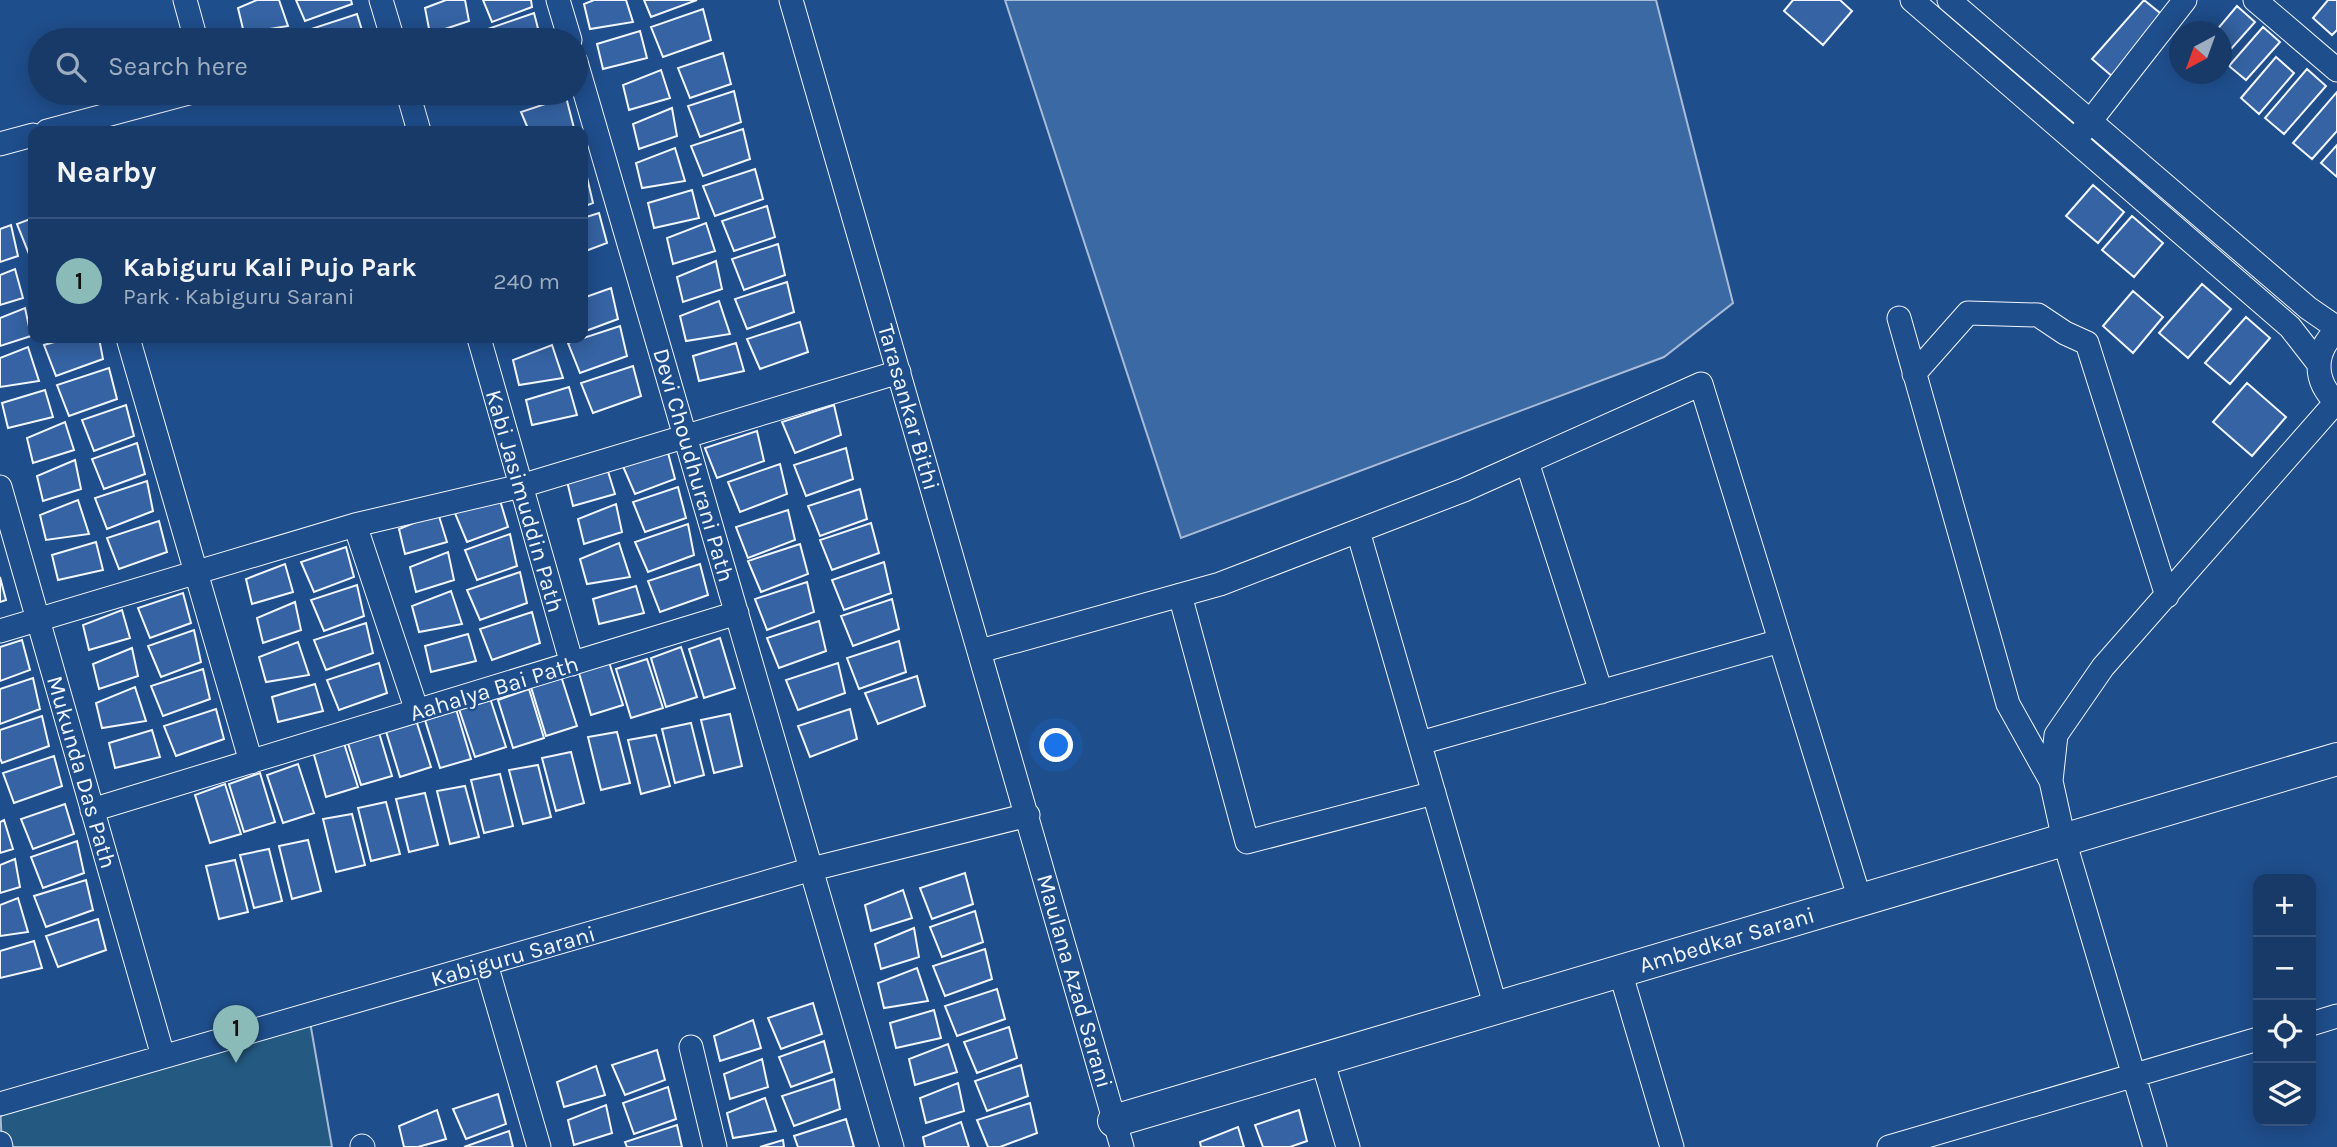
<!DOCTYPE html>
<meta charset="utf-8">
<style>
:root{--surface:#173a69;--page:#20416f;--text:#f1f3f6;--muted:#9eadc0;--line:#36547d;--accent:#8bbbb9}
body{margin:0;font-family:Karla,sans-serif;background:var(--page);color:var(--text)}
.controls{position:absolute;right:21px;bottom:21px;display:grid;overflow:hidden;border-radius:14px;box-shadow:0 4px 18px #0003}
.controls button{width:63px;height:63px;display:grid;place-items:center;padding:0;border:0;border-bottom:2px solid var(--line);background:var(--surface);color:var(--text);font:35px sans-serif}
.compass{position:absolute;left:2169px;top:21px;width:63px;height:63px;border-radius:50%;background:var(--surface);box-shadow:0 4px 18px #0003;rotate:221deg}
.you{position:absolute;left:1057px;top:746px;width:24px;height:24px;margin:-18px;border:5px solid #fff;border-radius:50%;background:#1a73e8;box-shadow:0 0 0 10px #1a73e833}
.badge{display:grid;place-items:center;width:46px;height:46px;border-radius:50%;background:var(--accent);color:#111;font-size:23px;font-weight:700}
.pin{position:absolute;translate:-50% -58px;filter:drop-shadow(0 2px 4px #0008)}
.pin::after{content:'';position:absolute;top:37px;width:24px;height:21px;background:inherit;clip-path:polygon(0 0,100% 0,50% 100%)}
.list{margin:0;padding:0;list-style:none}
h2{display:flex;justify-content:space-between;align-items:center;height:91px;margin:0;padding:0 28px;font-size:30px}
h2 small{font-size:23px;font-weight:400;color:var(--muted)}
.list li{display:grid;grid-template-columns:46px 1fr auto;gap:21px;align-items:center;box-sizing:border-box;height:126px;padding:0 28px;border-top:2px solid var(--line)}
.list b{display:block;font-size:26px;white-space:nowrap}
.list p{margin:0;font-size:23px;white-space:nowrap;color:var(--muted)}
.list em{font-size:23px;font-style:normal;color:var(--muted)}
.icon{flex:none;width:38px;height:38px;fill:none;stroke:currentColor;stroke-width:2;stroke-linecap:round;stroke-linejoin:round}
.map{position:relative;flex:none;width:2337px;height:1147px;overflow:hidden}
.search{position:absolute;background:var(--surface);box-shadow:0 4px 18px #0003;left:28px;top:28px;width:560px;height:77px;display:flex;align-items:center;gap:18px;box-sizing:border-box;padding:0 24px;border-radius:38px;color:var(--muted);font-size:26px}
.panel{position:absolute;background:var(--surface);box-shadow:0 4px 18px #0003;left:28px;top:126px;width:560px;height:217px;border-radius:14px}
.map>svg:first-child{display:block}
</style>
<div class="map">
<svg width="2337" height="1147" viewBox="0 0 2337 1147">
<rect width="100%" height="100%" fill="#1f4e8c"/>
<!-- green -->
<path fill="#245a82" stroke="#a8bbd7" stroke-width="2" d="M310,1022L332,1147H2L0,1104Z"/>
<!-- water -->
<path fill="#3b69a3" stroke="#a8bbd7" stroke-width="2" d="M1005,0H1656L1733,303L1664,357L1181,538Z"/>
<!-- building -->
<path fill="#3563a3" stroke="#f2f6ff" stroke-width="2" d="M257,0H279L288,26L244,33L238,8Z
M296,0H351L352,4L305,21Z
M446,0H465L469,21L430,34L425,8Z
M483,0H531L532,7L492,22Z
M594,0H626L633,22L590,29L584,4Z
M644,0H697L651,17Z
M1793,0H1840L1852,11L1823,45L1784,11Z
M2144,0L2165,17L2113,77L2092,59Z
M2328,0H2337V30L2332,35L2313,18Z
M2237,6L2255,22L2223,58L2222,32H2215Z
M703,9L711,40L663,57L651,27Z
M534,13L541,40H486L482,31Z
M357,14L365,40H309L305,31Z
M2263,27L2280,42L2246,80L2229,66Z
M640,31L647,58L603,69L597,44Z
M466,32L469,40H446Z
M294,35L295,40H276Z
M723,53L731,84L690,98L678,68Z
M2276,57L2294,73L2259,114L2241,98Z
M2307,69L2326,86L2284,134L2265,118Z
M661,70L670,98L629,110L623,85Z
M734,91L741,122L700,137L688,106Z
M2337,92V131L2312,159L2293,143Z
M504,93H531L507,101Z
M566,97L574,128L564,131H529L521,112Z
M672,108L677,136L639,149L633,124Z
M743,129L750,159L703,176L691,146Z
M2337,145V177L2321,163Z
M675,148L685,181L642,188L636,163Z
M755,169L763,199L715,216L703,186Z
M586,173L593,203L583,207V174Z
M2093,185L2124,212L2098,243L2066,216Z
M692,190L699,218L654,228L648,203Z
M767,206L775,237L734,251L722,221Z
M599,213L607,243L583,252V218Z
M2132,216L2163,243L2134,277L2102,250Z
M33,218V252L29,254L17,224Z
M706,223L715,251L673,264L667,238Z
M11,225L18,256L0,262V229Z
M778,244L785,275L744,290L732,259Z
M716,261L722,289L683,302L677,277Z
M15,269L23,298L0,305V275Z
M787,282L794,312L747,329L735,299Z
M2202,284L2231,309L2188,358L2159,333Z
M611,288L618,319L583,332V298Z
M2133,291L2163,317L2133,353L2103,326Z
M719,301L730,334L686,341L680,316Z
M25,308L31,336L0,346V318Z
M2246,317L2270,338L2230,384L2205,363Z
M800,322L808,352L760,369L747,339Z
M620,326L627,356L580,373L568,343Z
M68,338H99L103,359L56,376L44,345Z
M736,343L744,371L699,381L693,356Z
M552,345L563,378L519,385L513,360Z
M28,347L39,381L0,387V358Z
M633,366L641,396L593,413L581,383Z
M109,368L117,399L69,416L57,385Z
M2247,383L2286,417L2252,456L2213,422Z
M569,387L577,415L532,425L526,400Z
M45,390L53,417L8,428L2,403Z
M126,405L134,436L94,451L82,420Z
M834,405L841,435L795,453L782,422Z
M65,422L74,450L33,463L27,438Z
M757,431L764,461L717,478L705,448Z
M137,443L145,474L104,489L92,459Z
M846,448L853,479L806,496L794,465Z
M667,449L675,479L635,494L622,464Z
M75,460L81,489L43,501L37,476Z
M780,464L787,494L740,512L728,482Z
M606,465L615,494L573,506L567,481Z
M147,481L153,511L107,529L95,498Z
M678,487L686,518L645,532L633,502Z
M860,489L867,519L820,536L808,506Z
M499,497L508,527L467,542L454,511Z
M78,500L89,534L46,540L40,515Z
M616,504L622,532L584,544L578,519Z
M788,510L795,540L748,558L736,527Z
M438,513L447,542L405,554L399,529Z
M159,521L167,552L119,569L107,538Z
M871,523L879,553L832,570L820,540Z
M688,524L694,555L648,572L635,542Z
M510,534L517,566L477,580L465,550Z
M96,542L103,570L58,580L52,555Z
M619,543L630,577L587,584L580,559Z
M800,544L808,574L761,592L748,561Z
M346,547L354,577L314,592L301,562Z
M448,552L454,580L416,592L410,567Z
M884,562L891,593L844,610L832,580Z
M285,564L293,592L252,604L246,579Z
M700,564L708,595L660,612L648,581Z
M520,572L527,603L480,620L467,590Z
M0,577L6,600L0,602Z
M807,582L814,612L767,630L755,599Z
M357,585L364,616L324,631L311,600Z
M636,586L644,613L599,624L593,599Z
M451,591L462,624L419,632L412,606Z
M183,593L191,623L150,638L138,608Z
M892,599L899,629L853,646L841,616Z
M295,602L301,630L263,643L257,618Z
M122,610L130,638L89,650L83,625Z
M532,612L540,643L492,660L480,629Z
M819,621L826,651L779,668L767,638Z
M366,623L373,653L326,670L314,640Z
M194,630L201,662L161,677L148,646Z
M468,634L476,661L431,672L425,646Z
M720,638L735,688L704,698L689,649Z
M22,640L30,670L0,681V647Z
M899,641L906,672L859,689L847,658Z
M298,642L309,675L266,682L259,657Z
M681,647L697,697L666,707L651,658Z
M132,648L138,676L99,689L93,664Z
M607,656L623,705L591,715L577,666Z
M647,659L663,708L631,718L616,669Z
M379,663L387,693L339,710L327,680Z
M838,663L845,693L798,710L786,680Z
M203,669L210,699L163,716L151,686Z
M561,676L577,726L546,736L531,687Z
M917,676L925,706L878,724L865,693Z
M33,678L40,709L0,724V689Z
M315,684L323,711L278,722L272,697Z
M135,687L146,721L102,728L96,703Z
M529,689L544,738L513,748L498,700Z
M490,698L506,747L475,757L459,709Z
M216,709L224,739L176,756L164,726Z
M456,709L471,759L440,768L425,720Z
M850,709L857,739L810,757L798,726Z
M730,714L742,766L714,773L701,720Z
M42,716L49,746L2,763L0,758V730Z
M415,717L431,767L400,777L385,728Z
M691,723L704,775L675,783L662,729Z
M377,726L392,776L361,785L346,737Z
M152,730L160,757L115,768L109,743Z
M617,732L630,783L601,790L588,737Z
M656,735L670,786L641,794L628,740Z
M342,737L358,787L326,797L312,748Z
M571,752L584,803L556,811L542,758Z
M54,756L62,786L14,803L3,773Z
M298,764L314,813L283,823L267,775Z
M538,765L551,817L523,824L509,770Z
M260,773L275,822L244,832L229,784Z
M500,774L513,826L484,833L471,780Z
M225,784L241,834L210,843L195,795Z
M465,786L479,837L450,844L437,791Z
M425,793L438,845L409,852L396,799Z
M386,802L400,854L371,861L358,808Z
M65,804L74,834L33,849L21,819Z
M352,814L365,865L336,872L323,819Z
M4,820L13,849L0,853V822Z
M308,840L321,891L292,899L279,846Z
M77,841L84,873L43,888L31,857Z
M269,849L282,901L254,908L240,855Z
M15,859L20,887L0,893V865Z
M235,860L248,912L219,919L206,866Z
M965,873L973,904L932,919L920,888Z
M86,880L93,910L46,927L34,896Z
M903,890L912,918L871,931L865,905Z
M18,898L28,932L0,936V905Z
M975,911L983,942L942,957L930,927Z
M98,919L106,950L58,967L46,936Z
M914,928L919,957L881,969L875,944Z
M34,941L42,968L0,978V951Z
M985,949L992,979L945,996L933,966Z
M917,968L928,1001L884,1008L878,983Z
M997,989L1005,1019L957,1036L945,1006Z
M813,1003L822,1034L781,1049L768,1018Z
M934,1010L941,1038L896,1048L890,1023Z
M753,1020L761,1048L720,1061L714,1036Z
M1009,1027L1017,1058L977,1073L964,1042Z
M824,1041L832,1072L791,1087L779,1057Z
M948,1044L957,1072L915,1085L909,1059Z
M657,1050L665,1080L625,1095L612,1065Z
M762,1059L768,1087L730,1099L724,1074Z
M1021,1065L1028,1096L987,1111L975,1081Z
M596,1066L605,1095L564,1107L557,1082Z
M834,1079L840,1109L794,1126L782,1096Z
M958,1083L964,1111L926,1123L920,1098Z
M668,1087L676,1119L634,1134L623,1103Z
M498,1094L506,1124L466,1139L453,1109Z
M765,1098L776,1131L733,1138L727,1113Z
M1030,1103L1037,1133L1000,1147H988L977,1120Z
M606,1105L612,1133L574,1145L568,1120Z
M437,1110L446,1139L418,1147H404L399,1126Z
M1299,1110L1307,1141L1290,1147H1263L1255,1125Z
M846,1119L854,1147H798L794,1136Z
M961,1122L969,1147H925L923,1137Z
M677,1125L682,1147H627L625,1142Z
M1238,1127L1244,1147H1201L1200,1142Z
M509,1131L513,1147H464Z
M783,1140L784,1147H760Z"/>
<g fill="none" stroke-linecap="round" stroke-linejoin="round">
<defs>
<path id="street" d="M185,0L196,40
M381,0L393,40
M558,0L570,40
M791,0L1122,1147
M1912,0L2290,327L2318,363
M1949,0L2308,308L2337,328
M2255,0L2337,70
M576,62L892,1147
M408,93L419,131
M47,131L189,93
M2081,133L2185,0
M0,144L33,135
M1899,318L2008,704L2051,781
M2337,330C2313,352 2313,381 2337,403
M128,338L251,762
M479,338L572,664
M1914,374L1968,313L2038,315L2065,333L2087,343L2167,596
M1527,462L1601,692
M0,487L163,1056
M355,525L417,711
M1358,531L1496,1008
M1180,595L1247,842L1434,793
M0,631L355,525L521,486L899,372
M980,651L1220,584L1464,490L1701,384L1860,900
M1420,743L1780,641
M92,810L737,613
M486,964L539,1147
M1620,971L1672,1147
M2311,1024L2337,1016
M691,1047L715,1147
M1322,1059L1348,1147
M0,1104L812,869L1028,815
M0,1143L1,1147
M362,1146L363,1147
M1889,1147L2258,1039
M2155,1147L2064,840L2051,781L2056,735L2103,667L2336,402"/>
<g id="secondary">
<path id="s1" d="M1114,1121L2337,759"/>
</g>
</defs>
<!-- street casing -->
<use href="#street" stroke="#f2f6ff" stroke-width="25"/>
<!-- secondary casing -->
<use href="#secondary" stroke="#f2f6ff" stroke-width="34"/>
<!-- street -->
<use href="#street" stroke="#1f4e8c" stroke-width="23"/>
<!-- secondary -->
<use href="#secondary" stroke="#1f4e8c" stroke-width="32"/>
</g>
<g text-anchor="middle" stroke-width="5" stroke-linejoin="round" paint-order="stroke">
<!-- street labels -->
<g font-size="23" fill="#f2f6ff" stroke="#1f4e8c">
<text transform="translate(909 407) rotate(74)" y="8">Tarasankar Bithi</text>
<text transform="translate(694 465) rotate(74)" y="8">Devi Choudhurani Path</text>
<text transform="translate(525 501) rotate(74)" y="8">Kabi Jasimuddin Path</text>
<text transform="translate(494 688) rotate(-17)" y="8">Aahalya Bai Path</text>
<text transform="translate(82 772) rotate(74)" y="8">Mukunda Das Path</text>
<text dy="8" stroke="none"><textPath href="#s1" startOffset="639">Ambedkar Sarani</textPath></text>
<text transform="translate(513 956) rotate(-16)" y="8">Kabiguru Sarani</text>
<text transform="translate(1075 981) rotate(74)" y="8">Maulana Azad Sarani</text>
</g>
</g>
</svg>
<div class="controls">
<button>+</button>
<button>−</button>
<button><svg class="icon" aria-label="locate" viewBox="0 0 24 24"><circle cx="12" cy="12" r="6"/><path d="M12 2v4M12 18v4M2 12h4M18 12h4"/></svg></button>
<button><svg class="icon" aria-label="layers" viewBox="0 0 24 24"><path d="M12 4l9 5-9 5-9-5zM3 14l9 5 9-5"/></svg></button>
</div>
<svg class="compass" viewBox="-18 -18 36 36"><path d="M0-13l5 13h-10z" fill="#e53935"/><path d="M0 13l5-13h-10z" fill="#9eadc0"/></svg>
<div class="you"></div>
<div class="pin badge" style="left:236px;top:1063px">1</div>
<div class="search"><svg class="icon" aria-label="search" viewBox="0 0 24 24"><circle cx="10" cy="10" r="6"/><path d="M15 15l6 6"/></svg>Search here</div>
<section class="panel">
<h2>Nearby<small></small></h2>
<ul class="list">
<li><span class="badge">1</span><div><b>Kabiguru Kali Pujo Park</b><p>Park · Kabiguru Sarani</p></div><em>240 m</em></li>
</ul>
</section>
</div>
